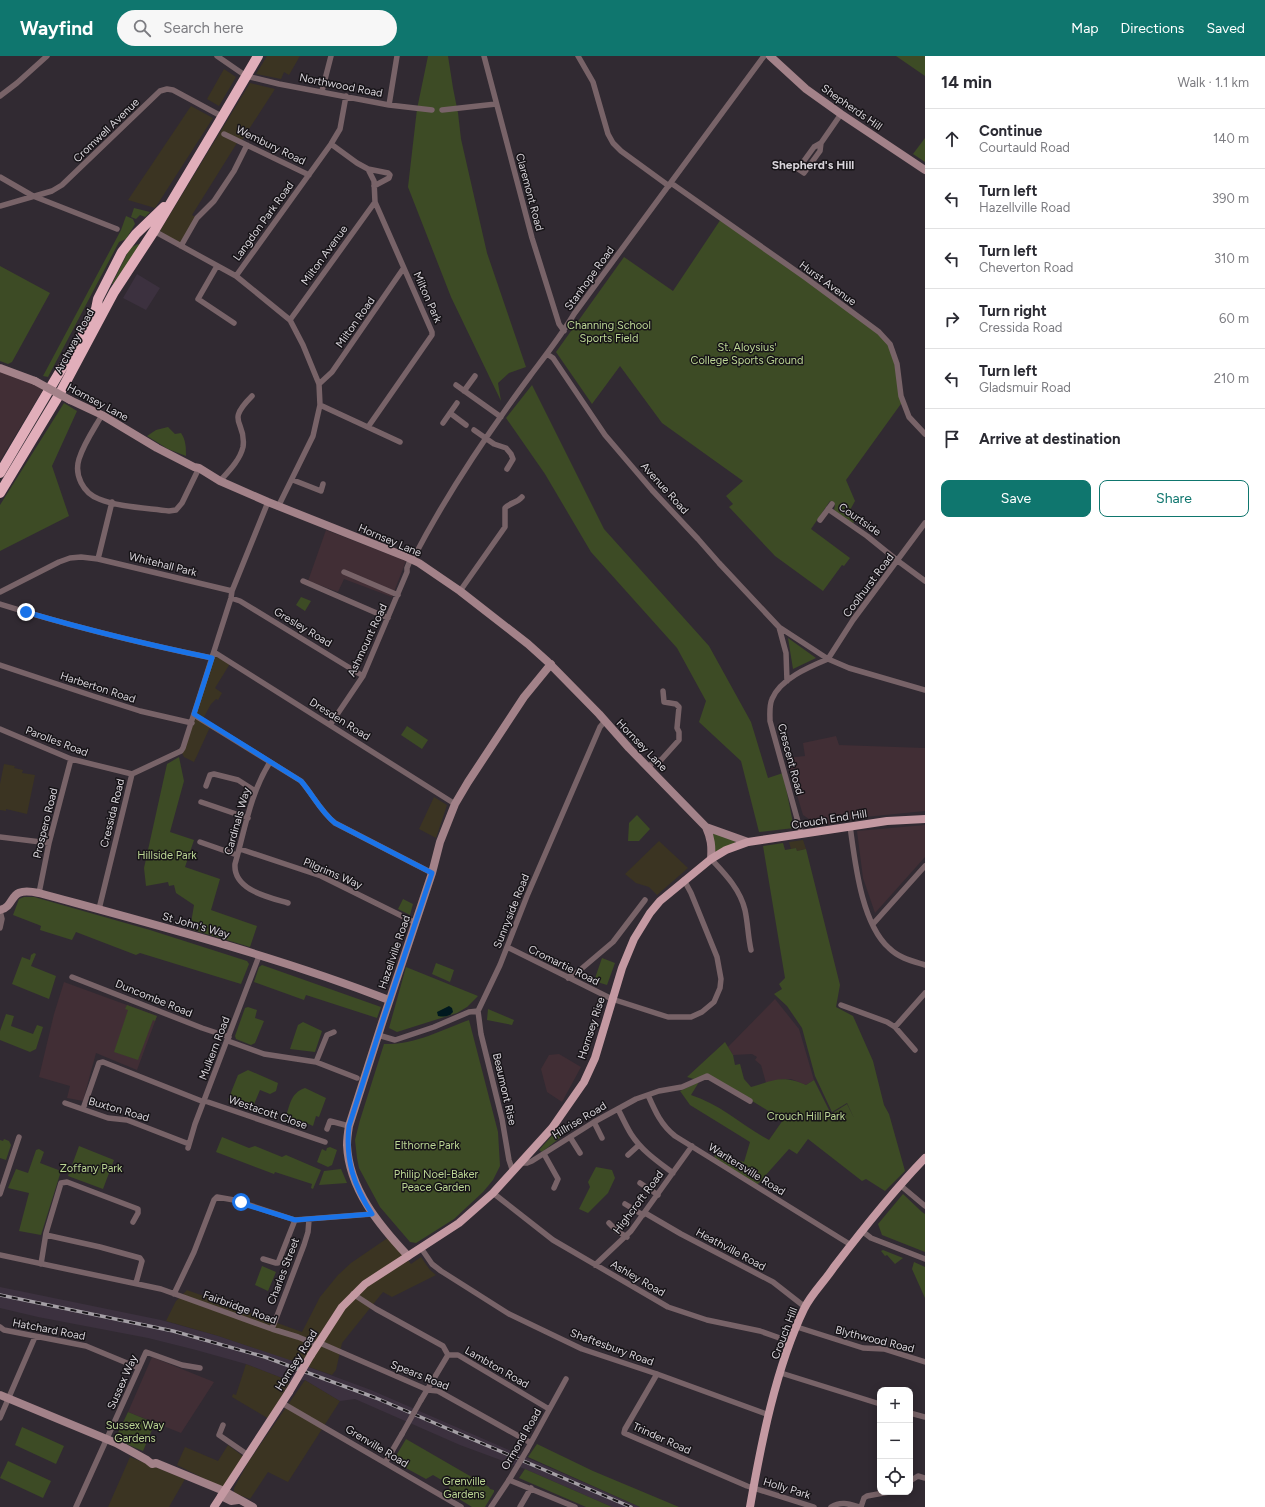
<!DOCTYPE html>
<meta charset="utf-8">
<style>
:root{--surface:#fff;--page:#f7f7f7;--text:#2b2b33;--muted:#7c7c81;--line:#e1e1e2;--accent:#0f766e}
body{margin:0;font-family:Figtree,sans-serif;background:var(--page);color:var(--text)}
.controls{position:absolute;right:12px;bottom:12px;display:grid;overflow:hidden;border-radius:8px;box-shadow:0 2px 10px #0003}
.controls button{width:36px;height:36px;display:grid;place-items:center;padding:0;border:0;border-bottom:1px solid var(--line);background:var(--surface);color:var(--text);font:20px sans-serif}
.stop{position:absolute;width:12px;height:12px;margin:-9px;border:3px solid #1a73e8;border-radius:50%;background:#fff}
.stop.end{background:#1a73e8;border-color:#fff;box-shadow:0 1px 4px #0008}
.list{margin:0;padding:0;list-style:none}
h2{display:flex;justify-content:space-between;align-items:center;height:52px;margin:0;padding:0 16px;font-size:17px}
h2 small{font-size:13px;font-weight:400;color:var(--muted)}
.list li{display:grid;grid-template-columns:26px 1fr auto;gap:12px;align-items:center;box-sizing:border-box;height:60px;padding:0 16px;border-top:1px solid var(--line)}
.list b{display:block;font-size:15px;white-space:nowrap}
.list p{margin:0;font-size:13px;white-space:nowrap;color:var(--muted)}
.list em{font-size:13px;font-style:normal;color:var(--muted)}
.actions{display:flex;gap:8px;padding:12px 16px}
.actions a{flex:1;padding:9px 0;border:1px solid var(--accent);border-radius:8px;text-align:center;font-size:14px;color:var(--accent)}
.actions .main{background:var(--accent);color:#fff}
.icon{flex:none;width:22px;height:22px;fill:none;stroke:currentColor;stroke-width:2;stroke-linecap:round;stroke-linejoin:round}
.map{position:relative;flex:none;width:925px;height:1451px;overflow:hidden}
header{display:flex;align-items:center;gap:24px;box-sizing:border-box;height:56px;padding:0 20px;background:var(--accent);color:#fff}
header strong{font-size:19px}
nav{display:flex;gap:22px;margin-inline-start:auto;font-size:14px}
.search{width:280px;height:36px;background:var(--page);display:flex;align-items:center;gap:10px;box-sizing:border-box;padding:0 14px;border-radius:22px;color:var(--muted);font-size:15px}
main{display:flex}
aside{flex:1;background:var(--surface)}
.map>svg:first-child{display:block}
</style>
<header>
<strong>Wayfind</strong>
<div class="search"><svg class="icon" aria-label="search" viewBox="0 0 24 24"><circle cx="10" cy="10" r="6"/><path d="M15 15l6 6"/></svg>Search here</div>
<nav><a>Map</a><a>Directions</a><a>Saved</a></nav>
</header>
<main>
<div class="map">
<svg width="925" height="1451" viewBox="0 0 925 1451">
<rect width="100%" height="100%" fill="#312a32"/>
<!-- commercial -->
<path fill="#3b3422" d="M267,0H300L289,19L284,16L279,28L281,23L256,18Z
M224,13L236,21L219,50L207,43Z
M250,27L275,33L242,84L247,89L237,87L192,159L197,162L181,190L160,175Z
M191,50L213,62L159,146L155,152L128,144Z
M214,596L231,606L215,632L222,637L218,644L216,643L211,648L203,663L211,669L194,706L184,701L181,695Z
M4,708L15,710L14,712L23,714L22,717L35,719L27,758L6,753V755L0,754V728Z
M434,741L447,749L436,782L419,773Z
M803,784L806,793L797,795L796,792L791,793L789,786Z
M659,785L688,812L657,839L649,831L636,827L625,818Z
M389,1181L411,1208L421,1201L430,1214L436,1219L392,1241L383,1236L342,1287L336,1314L332,1319L218,1280L166,1265L176,1245L187,1234L302,1276L320,1241L338,1219L351,1207Z
M246,1308L290,1325L269,1363L232,1341L233,1338L236,1339Z
M305,1324L340,1345L288,1426L268,1416L250,1443L234,1437V1432L249,1405Z
M228,1389L244,1401L223,1432L177,1409L185,1391L218,1405Z
M130,1401L185,1423L169,1451H108Z"/>
<!-- built -->
<path fill="#3c313f" d="M137,218L160,232L146,254L123,242Z
M0,1231L161,1264L218,1280L287,1303L371,1334L640,1451H612L525,1413L460,1389L355,1343L340,1345L305,1324L290,1325L246,1308L196,1294L148,1282L38,1261L0,1252Z"/>
<!-- education -->
<path fill="#412e35" d="M0,312L45,330L0,405Z
M326,474L406,505L392,541L344,523L338,536L308,525Z
M836,680L839,689L925,692V755L855,762L821,770L819,764L812,765L803,759L786,702L805,700L803,687Z
M925,769V801L875,857L863,822L857,775Z
M64,926L157,960L137,1014L96,997L83,1045L67,1042L70,1030L39,1021L54,958Z
M775,943L799,973L814,1024L806,1029L791,1023H784L766,1027L761,1009L755,1004L757,1001L752,998L733,999L728,991Z
M559,998L581,1011L562,1046L547,1036L541,1013L549,999Z
M152,1301L214,1326L181,1377L128,1356Z"/>
<!-- green -->
<path fill="#3d4b25" d="M428,0H448L453,32L458,57L461,83L487,197L526,311L509,317L498,327L501,345L451,241L408,131L417,53Z
M896,0H925V20Z
M925,82V106L913,98Z
M134,152L150,156L145,161L140,159L136,163L131,161Z
M126,160L133,163L135,168L126,183L119,186L48,321L43,320L121,174Z
M721,163L850,255L890,288L903,345L846,424L855,445L850,454L854,467L846,464L834,454L835,449L830,445L811,473L850,502L844,510L842,509L823,535L775,500L729,451L733,448L726,440L743,425L662,367L620,310L592,348L556,296L624,201L673,235Z
M138,188L140,189L113,228H112L130,192Z
M0,210L50,237L12,306L8,308L0,305Z
M532,329L604,473L709,590L751,666L768,722L783,717L794,772L759,776L741,705L699,666L706,645L677,592L591,496L545,418L506,362Z
M64,347L77,355L52,410L69,460L0,495V449Z
M168,371L175,378L181,377C186,384 186,392 186,400L168,393L147,380L156,374Z
M301,541L311,545L305,555L296,549Z
M788,582L816,602L793,613Z
M407,670L428,684L422,693L401,679Z
M179,701L184,725L170,776L194,784L185,811L220,823L211,854L257,870L250,891L190,873L194,849L176,837L174,829L169,830L168,826L146,830L144,812L167,708Z
M637,759L650,773L639,785H628L629,767Z
M706,771L733,784L738,789L711,803Z
M783,787L785,794L796,792L797,795L806,793L840,929L836,951L853,960L873,1005L884,1049L889,1058L905,1115L885,1135L866,1123L862,1125L808,1083L797,1098L789,1093L756,1130L714,1101L717,1097L744,1106L750,1086L690,1049L680,1035L699,1026L691,1039C720,1048 743,1070 769,1084L783,1064L708,1018L697,1024L687,1021L725,986L733,999L735,1009L740,1008L744,1023L751,1031C775,1024 782,1019 806,1029L814,1024L831,1058L847,1048L854,1062L847,1047L832,1056L815,1020L802,972L787,950L774,938L782,933L779,928L785,922L763,790Z
M24,841H34L150,874L247,905L249,908L241,928L140,897L136,899L76,876L72,884L40,874L41,870L39,869L13,859L19,843Z
M403,843L413,848L410,859L398,853Z
M34,897L36,898L31,910L56,920L49,943L12,928L22,901L30,904L31,899Z
M602,902L615,907L607,929L594,925Z
M436,907L454,914L450,926L432,918Z
M262,909L381,951L377,962L306,939L304,944L254,926L259,911Z
M406,911L478,940L467,951L457,957L397,976L389,972Z
M127,949L157,960L155,965L153,964L138,1004L114,996L128,954L125,953Z
M248,951L257,954L255,962L264,965L255,987L251,989L236,983L235,980L245,952Z
M488,953L514,964L512,969L487,964Z
M6,958L14,960L11,970L33,978L37,969L43,971L36,993L30,996L0,984V975Z
M469,964L498,1076L500,1110L493,1124L483,1136L454,1163L416,1187L410,1186L380,1151L359,1112L357,1102L355,1084L360,1064L384,988C414,989 442,974 469,964Z
M303,966L322,975L315,996L290,993L298,969Z
M248,1014L278,1027L276,1035L270,1038L260,1034L252,1053L228,1044L238,1019Z
M305,1032L326,1042L319,1061L316,1060L313,1070L304,1066L303,1070L285,1063C290,1050 290,1037 305,1032Z
M559,1072L566,1077L542,1096L539,1094Z
M222,1081L249,1092L255,1090L282,1101L286,1099L321,1114L313,1133L311,1132L312,1128L275,1116L274,1118L216,1096Z
M4,1083L9,1085L11,1089L6,1104L0,1102V1084L3,1085Z
M79,1090L114,1104L103,1133L68,1120Z
M330,1091L337,1094L332,1109L328,1111L317,1106L322,1093L326,1095L327,1092Z
M39,1093L44,1096L40,1107L61,1115L41,1179L19,1175L29,1137L8,1132L16,1113L28,1117L36,1094Z
M596,1111L612,1114L615,1122L608,1137L588,1157L579,1153L590,1131L588,1126Z
M341,1113L347,1127L319,1129L324,1115Z
M903,1138L922,1156L925,1158V1196L882,1179L878,1168Z
M883,1194L903,1202L895,1208L887,1199L885,1200L881,1195Z
M914,1206L925,1211V1242L912,1213Z
M262,1210L276,1216L268,1235L255,1229Z
M128,1356L155,1367L143,1395L115,1383Z
M22,1371L64,1390L56,1408L15,1389Z
M406,1383L489,1431L490,1433L494,1434V1436L485,1451H472L448,1436L450,1429L433,1419L426,1423L393,1405Z
M537,1388L593,1415L679,1451H640L528,1401Z
M8,1405L51,1425L43,1442L0,1422Z
M525,1413L612,1451H586L519,1422Z"/>
<!-- water -->
<path fill="#00181f" d="M449,950L452,952L453,956C449,961 444,961 438,960L437,956Z"/>
<g fill="none" stroke-linecap="round" stroke-linejoin="round">
<!-- street -->
<path stroke="#786368" stroke-width="5.5" d="M217,0L246,20L279,28L389,49L432,54
M484,0L532,182L559,268L564,275
M578,0L593,26L608,78L613,87L621,95L669,130
M322,35L331,0
M0,40L17,27L47,0
M389,49L397,0
M442,54L496,48
M224,78L309,119
M821,87L814,91L798,113L804,117L820,95L821,87L841,58
M331,88L357,107L368,113L374,125L375,146L432,276V279L368,371
M368,113L388,117L390,119L389,122L374,130
M0,121L33,140L117,173
M671,127L806,222L879,276L890,288L897,308L901,340L909,361L925,378
M0,150L52,135L62,129L160,35L167,33L173,34L223,61
M154,175L236,220L290,264L303,289L319,328L320,349L313,380L278,451
M181,190L197,162L214,145L234,115L247,89
M217,210L198,243L234,267
M236,220L331,88L340,73L346,40
M290,264L375,146
M547,298L553,302L605,379L652,434L698,483L719,507L779,571L828,603L853,564L925,467
M319,328L332,316L403,213
M456,329L501,361
M464,335L475,320
M320,349L400,386
M450,357L466,369
M102,359C94,373 84,387 79,403C74,419 83,437 99,443C118,451 147,452 169,455L176,454L182,447L199,412
M443,367L457,347
M474,374L494,388L506,392L511,398L513,403L507,413
M293,424L321,435L323,428
M220,425C229,415 240,404 243,391C247,364 224,368 252,340
M828,453L867,480L898,505L925,525
M820,464L832,448
M98,503L112,446
M413,503C446,439 487,378 530,320C545,300 561,280 574,258L764,0
M344,516L398,539
M303,525L388,562
M460,535L505,471V452C511,446 517,447 522,441
M0,536L59,506L70,502L81,501L98,503L232,535
M231,542L240,545L363,620
M0,548C70,570 140,587 212,602
M779,571L786,597L787,625
M214,596L455,748
M0,609L93,640L140,655L192,667
M194,659L301,725C313,739 321,756 335,767L432,817
M330,669L363,620L407,516V512L411,502
M0,673L71,703L132,718
M270,706C250,738 245,773 235,808C233,834 268,841 288,847
M648,712L653,706L661,704L679,684V676L677,672L679,651L676,648L664,646L663,635
M206,730L210,719L214,718L238,724L255,735
M201,746L248,762
M850,770C855,805 861,867 889,892C899,902 912,905 925,909
M800,773L770,665C770,658 769,650 772,643C780,623 809,611 828,603L849,612L925,634
M0,781L49,787
M200,786L237,799
M240,793L321,820L416,867
M711,803C725,818 740,833 745,854C748,868 748,881 751,894
M39,837L49,787L71,703
M99,853L132,718L181,695L183,692L231,542L232,535L268,446
M0,855L2,863L0,872
M873,868L925,810
M507,891L612,943L668,961H691L702,956L714,946L720,932L721,923L717,901L691,837L684,824
M72,921L202,972L229,981
M568,922L580,914L613,886L645,844
M841,949L887,966L895,971L915,994
M895,971L925,937
M378,979L395,984L434,971L469,956L478,955
M228,985L264,998L316,1006L357,1022
M316,1006L327,979L334,976
M648,1039C655,1055 661,1069 675,1080L851,1189
M205,1045L325,1086
M65,1047L108,1062L127,1064L189,1088
M83,1053L99,1007L103,1006L204,1046
M618,1053C622,1061 626,1070 631,1078C642,1095 657,1105 673,1117
M594,1066L602,1082
M327,1073L330,1065L349,1070
M570,1081L580,1097
M188,1092L195,1068L259,900
M544,1098L558,1123L554,1132
M628,1099L639,1089
M521,1107H527L532,1105L594,1066L636,1043L659,1035L682,1031L707,1020L750,1045
M513,1116L509,1104L502,1063L481,978L478,955L500,909L527,840L600,671L605,665
M640,1127L658,1139
M900,1129L925,1150
M493,1137L553,1184L668,1251L707,1264L760,1275L791,1286
M0,1138L19,1081
M625,1148L643,1159
M645,1157L681,1178L773,1226L805,1251
M609,1167L617,1175L627,1181
M862,1175L871,1182L925,1203
M46,1179L100,1191L140,1202L142,1205L136,1227
M421,1192L432,1208L441,1215L509,1258L582,1293L657,1318L769,1359
M0,1199L161,1233L272,1273L298,1281L318,1289
M263,1203L276,1207H278L295,1164
M41,1208L46,1177L61,1127L67,1126L138,1153V1157L133,1166
M595,1209L631,1175L692,1090
M174,1238L194,1196L214,1144L217,1141L234,1144L295,1164L372,1158
M353,1238L376,1253L443,1290L448,1299
M0,1271L4,1274L86,1290L139,1312
M797,1271L863,1292L884,1293L925,1306
M272,1273L304,1189L308,1176L309,1164
M320,1287L428,1334L438,1335L531,1387
M448,1299H458L549,1353
M781,1317L880,1348
M657,1318L625,1373L624,1377L747,1430L814,1451
M421,1344L448,1299
M282,1347L461,1451
M910,1357L925,1361
M0,1362L35,1281
M223,1369L219,1379L248,1399
M527,1394L566,1323
M385,1407L402,1378
M910,1425L918,1420L925,1422
M76,1451L146,1296L182,1309L200,1312
M491,1451L509,1424L575,1451
M520,1451L531,1432
M831,1451C841,1445 849,1448 859,1451
M861,1451L864,1442L867,1440L889,1436"/>
<!-- secondary -->
<path stroke="#a38289" stroke-width="8" d="M770,0L806,33L841,58L925,114
M0,312L35,325
M70,344L102,359L157,392L194,411L199,412L220,425L268,446L404,500L419,507L460,535L528,588L548,606L599,658L629,692L706,771L748,786
M706,771C711,782 712,790 711,803
M0,854C18,849 6,830 39,837C156,869 276,900 389,944
M408,1200C379,1169 349,1133 347,1089C347,1083 348,1076 349,1070L382,967L432,817L440,786L455,748L468,726L524,641L551,608
M0,1339L116,1387L147,1404L152,1408L156,1407L224,1435L253,1451
M221,1440L231,1445L238,1444"/>
<!-- primary -->
<path stroke="#c499a2" stroke-width="8" d="M311,1299L342,1251L365,1228L459,1167L493,1137L552,1072L584,1026L595,1002L622,912L634,883L650,857L660,845L711,803L726,794L748,786L887,765L925,763
M214,1451L289,1336
M750,1451C761,1388 776,1311 804,1253C811,1238 825,1225 834,1211C863,1173 892,1136 925,1102"/>
<!-- highway -->
<path stroke="#e1aeba" stroke-width="10" d="M0,417L65,307L71,301L96,253L98,243L122,196L136,178L164,151
M0,437L59,339L114,236L154,175L218,68L258,0"/>
<defs>
<path id="rail" d="M0,1239L173,1275L265,1301L376,1342L631,1451"/>
</defs>
<!-- rail casing -->
<use href="#rail" stroke="#a49fa5" stroke-width="3.5"/>
<!-- rail -->
<use href="#rail" stroke="#171418" stroke-width="2" stroke-dasharray="6" stroke-linecap="butt"/>
<!-- street-bridge -->
<path stroke="#786368" stroke-width="5.5" d="M402,1378L421,1344
M509,1424L527,1394"/>
<!-- secondary-bridge -->
<path stroke="#a38289" stroke-width="8" d="M35,325L70,344"/>
<!-- primary-bridge -->
<path stroke="#c499a2" stroke-width="8" d="M289,1336L311,1299"/>
</g>
<g fill="none" stroke-linecap="round" stroke-linejoin="round">
<!-- route -->
<path stroke="#1a73e8" stroke-width="5" d="M26,556C87,574 149,589 212,602L194,658L301,725C313,739 321,756 335,767L432,817L382,967L349,1070C345,1104 354,1130 372,1158L295,1164L244,1148L241,1146"/>
</g>
<g text-anchor="middle" stroke-width="3" stroke-linejoin="round" paint-order="stroke">
<!-- street labels -->
<g font-size="11" fill="#d8d4da" stroke="#171418">
<text transform="translate(341 29) rotate(11)" y="4">Northwood Road</text>
<text transform="translate(852 51) rotate(35)" y="4">Shepherds Hill</text>
<text transform="translate(106 74) rotate(-44)" y="4">Cromwell Avenue</text>
<text transform="translate(271 89) rotate(26)" y="4">Wembury Road</text>
<text transform="translate(530 136) rotate(75)" y="4">Claremont Road</text>
<text transform="translate(263 165) rotate(-54)" y="4">Langdon Park Road</text>
<text transform="translate(324 199) rotate(-54)" y="4">Milton Avenue</text>
<text transform="translate(589 222) rotate(-54)" y="4">Stanhope Road</text>
<text transform="translate(828 227) rotate(36)" y="4">Hurst Avenue</text>
<text transform="translate(428 241) rotate(66)" y="4">Milton Park</text>
<text transform="translate(355 266) rotate(-55)" y="4">Milton Road</text>
<text transform="translate(74 285) rotate(-62)" y="4">Archway Road</text>
<text transform="translate(98 346) rotate(28)" y="4">Hornsey Lane</text>
<text transform="translate(665 432) rotate(48)" y="4">Avenue Road</text>
<text transform="translate(860 463) rotate(35)" y="4">Courtside</text>
<text transform="translate(390 484) rotate(23)" y="4">Hornsey Lane</text>
<text transform="translate(163 508) rotate(14)" y="4">Whitehall Park</text>
<text transform="translate(868 529) rotate(-53)" y="4">Coolhurst Road</text>
<text transform="translate(303 571) rotate(31)" y="4">Gresley Road</text>
<text transform="translate(367 584) rotate(-65)" y="4">Ashmount Road</text>
<text transform="translate(98 631) rotate(18)" y="4">Harberton Road</text>
<text transform="translate(340 663) rotate(32)" y="4">Dresden Road</text>
<text transform="translate(57 685) rotate(21)" y="4">Parolles Road</text>
<text transform="translate(642 689) rotate(46)" y="4">Hornsey Lane</text>
<text transform="translate(791 703) rotate(75)" y="4">Crescent Road</text>
<text transform="translate(112 757) rotate(-76)" y="4">Cressida Road</text>
<text transform="translate(829 763) rotate(-9)" y="4">Crouch End Hill</text>
<text transform="translate(237 765) rotate(-74)" y="4">Cardinals Way</text>
<text transform="translate(45 767) rotate(-76)" y="4">Prospero Road</text>
<text transform="translate(333 817) rotate(23)" y="4">Pilgrims Way</text>
<text transform="translate(511 855) rotate(-68)" y="4">Sunnyside Road</text>
<text transform="translate(196 869) rotate(16)" y="4">St John's Way</text>
<text transform="translate(394 896) rotate(-71)" y="4">Hazellville Road</text>
<text transform="translate(564 909) rotate(26)" y="4">Cromartie Road</text>
<text transform="translate(154 942) rotate(22)" y="4">Duncombe Road</text>
<text transform="translate(591 972) rotate(-72)" y="4">Hornsey Rise</text>
<text transform="translate(214 992) rotate(-69)" y="4">Mulkern Road</text>
<text transform="translate(505 1033) rotate(77)" y="4">Beaumont Rise</text>
<text transform="translate(119 1053) rotate(16)" y="4">Buxton Road</text>
<text transform="translate(268 1056) rotate(19)" y="4">Westacott Close</text>
<text transform="translate(579 1064) rotate(-31)" y="4">Hillrise Road</text>
<text transform="translate(747 1113) rotate(32)" y="4">Warltersville Road</text>
<text transform="translate(638 1146) rotate(-53)" y="4">Highcroft Road</text>
<text transform="translate(731 1193) rotate(28)" y="4">Heathville Road</text>
<text transform="translate(283 1215) rotate(-69)" y="4">Charles Street</text>
<text transform="translate(638 1222) rotate(30)" y="4">Ashley Road</text>
<text transform="translate(240 1251) rotate(20)" y="4">Fairbridge Road</text>
<text transform="translate(49 1273) rotate(11)" y="4">Hatchard Road</text>
<text transform="translate(784 1277) rotate(-69)" y="4">Crouch Hill</text>
<text transform="translate(875 1283) rotate(14)" y="4">Blythwood Road</text>
<text transform="translate(612 1291) rotate(20)" y="4">Shaftesbury Road</text>
<text transform="translate(296 1304) rotate(-58)" y="4">Hornsey Road</text>
<text transform="translate(497 1311) rotate(30)" y="4">Lambton Road</text>
<text transform="translate(420 1319) rotate(22)" y="4">Spears Road</text>
<text transform="translate(122 1326) rotate(-66)" y="4">Sussex Way</text>
<text transform="translate(662 1382) rotate(24)" y="4">Trinder Road</text>
<text transform="translate(521 1383) rotate(-60)" y="4">Ormond Road</text>
<text transform="translate(377 1390) rotate(31)" y="4">Grenville Road</text>
<text transform="translate(787 1432) rotate(17)" y="4">Holly Park</text>
</g>
<!-- park labels -->
<g font-size="11" fill="#bbd593" stroke="#171418">
<text x="609" y="273">Channing School<tspan x="609" dy="13">Sports Field</tspan></text>
<text x="747" y="295">St. Aloysius'<tspan x="747" dy="13">College Sports Ground</tspan></text>
<text x="167" y="803">Hillside Park</text>
<text x="806" y="1064">Crouch Hill Park</text>
<text x="427" y="1093">Elthorne Park</text>
<text x="91" y="1116">Zoffany Park</text>
<text x="436" y="1122">Philip Noel-Baker<tspan x="436" dy="13">Peace Garden</tspan></text>
<text x="135" y="1373">Sussex Way<tspan x="135" dy="13">Gardens</tspan></text>
<text x="464" y="1429">Grenville<tspan x="464" dy="13">Gardens</tspan></text>
</g>
<!-- neighbourhood labels -->
<g font-size="12" font-weight="bold" fill="#d8d4da" stroke="#171418">
<text x="813" y="113">Shepherd's Hill</text>
</g>
</g>
</svg>
<div class="controls">
<button>+</button>
<button>−</button>
<button><svg class="icon" aria-label="locate" viewBox="0 0 24 24"><circle cx="12" cy="12" r="6"/><path d="M12 2v4M12 18v4M2 12h4M18 12h4"/></svg></button>
</div>
<div class="stop" style="left:241px;top:1146px"></div>
<div class="stop end" style="left:26px;top:556px"></div>
</div>
<aside>
<h2>14 min<small>Walk · 1.1 km</small></h2>
<ul class="list">
<li><svg class="icon" aria-label="ahead" viewBox="0 0 24 24"><path d="M12 20V5M6 11l6-6 6 6"/></svg><div><b>Continue</b><p>Courtauld Road</p></div><em>140 m</em></li>
<li><svg class="icon" aria-label="left" viewBox="0 0 24 24"><path d="M17 20v-9H6M10 6l-5 5 5 5"/></svg><div><b>Turn left</b><p>Hazellville Road</p></div><em>390 m</em></li>
<li><svg class="icon" aria-label="left" viewBox="0 0 24 24"><path d="M17 20v-9H6M10 6l-5 5 5 5"/></svg><div><b>Turn left</b><p>Cheverton Road</p></div><em>310 m</em></li>
<li><svg class="icon" aria-label="right" viewBox="0 0 24 24"><path d="M7 20v-9h11M14 6l5 5-5 5"/></svg><div><b>Turn right</b><p>Cressida Road</p></div><em>60 m</em></li>
<li><svg class="icon" aria-label="left" viewBox="0 0 24 24"><path d="M17 20v-9H6M10 6l-5 5 5 5"/></svg><div><b>Turn left</b><p>Gladsmuir Road</p></div><em>210 m</em></li>
<li><svg class="icon" aria-label="arrive" viewBox="0 0 24 24"><path d="M6 21V4h12l-3 4 3 4H6"/></svg><div><b>Arrive at destination</b></div></li>
</ul>
<div class="actions"><a class="main">Save</a><a>Share</a></div>
</aside>
</main>
